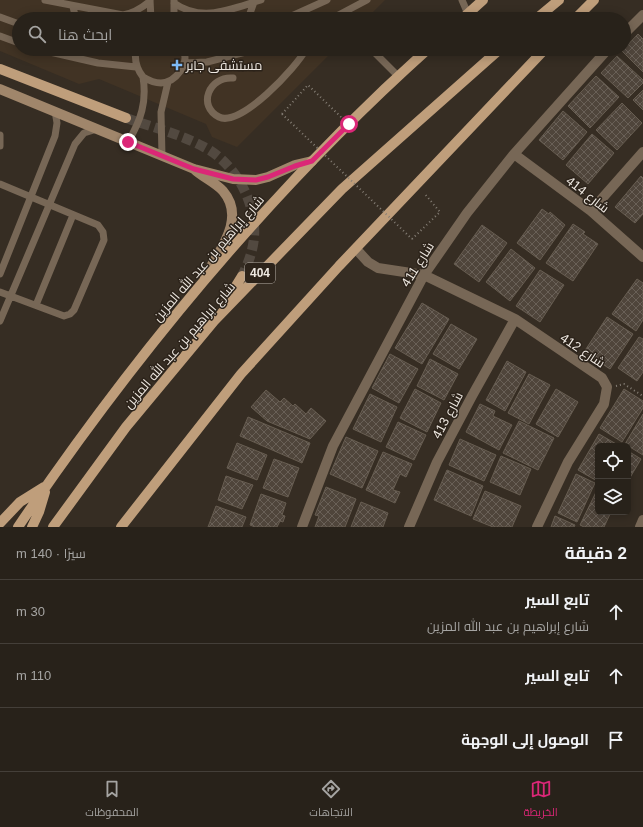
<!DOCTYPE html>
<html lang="ar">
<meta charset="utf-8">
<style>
:root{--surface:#28221a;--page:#302a23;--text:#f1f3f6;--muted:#a5a4a2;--line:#443f39;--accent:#db2777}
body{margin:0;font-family:Arial,Cairo,sans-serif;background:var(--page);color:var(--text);direction:rtl}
.controls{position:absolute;right:12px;bottom:12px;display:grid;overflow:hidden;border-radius:6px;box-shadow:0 2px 10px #0003}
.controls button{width:36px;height:36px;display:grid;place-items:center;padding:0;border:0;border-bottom:1px solid var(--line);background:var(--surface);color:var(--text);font:20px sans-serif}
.stop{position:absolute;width:12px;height:12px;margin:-9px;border:3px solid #db2777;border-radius:50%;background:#fff}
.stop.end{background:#db2777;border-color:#fff;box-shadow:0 1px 4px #0008}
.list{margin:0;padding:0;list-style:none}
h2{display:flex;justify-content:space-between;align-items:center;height:52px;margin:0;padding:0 16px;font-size:17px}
h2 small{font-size:13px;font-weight:400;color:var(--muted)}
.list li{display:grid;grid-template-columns:26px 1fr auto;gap:12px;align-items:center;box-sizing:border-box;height:64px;padding:0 16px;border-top:1px solid var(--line)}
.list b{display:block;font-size:15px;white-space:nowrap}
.list p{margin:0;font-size:13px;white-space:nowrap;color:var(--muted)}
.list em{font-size:13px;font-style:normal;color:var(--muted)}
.icon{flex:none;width:22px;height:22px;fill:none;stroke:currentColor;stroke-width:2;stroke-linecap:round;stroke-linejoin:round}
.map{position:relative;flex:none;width:643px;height:527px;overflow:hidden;direction:ltr}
.search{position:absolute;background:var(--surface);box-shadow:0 2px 10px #0003;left:12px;right:12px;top:12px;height:44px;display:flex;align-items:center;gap:10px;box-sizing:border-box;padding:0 14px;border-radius:22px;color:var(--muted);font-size:15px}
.sheet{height:244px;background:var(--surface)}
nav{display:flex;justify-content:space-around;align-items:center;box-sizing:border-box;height:56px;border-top:1px solid var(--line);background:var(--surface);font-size:11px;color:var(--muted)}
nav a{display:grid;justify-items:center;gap:2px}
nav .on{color:var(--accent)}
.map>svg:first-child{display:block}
</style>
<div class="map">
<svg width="643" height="527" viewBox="0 0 643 527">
<defs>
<pattern id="building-cross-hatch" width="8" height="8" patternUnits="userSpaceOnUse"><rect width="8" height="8" fill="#4f453b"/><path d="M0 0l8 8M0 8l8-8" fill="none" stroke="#696057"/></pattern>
</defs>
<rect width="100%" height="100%" fill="#362d23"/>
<!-- built -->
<path fill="#413324" d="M0,0H385L366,19H19V49H335L237,147L212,137L206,124L99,79L79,84L0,51Z"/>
<!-- building -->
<path fill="url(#building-cross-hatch)" stroke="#675d51" d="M638,34L643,39V72L622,51Z
M617,56L643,80V83L628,98L601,73Z
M596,76L619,97L590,128L568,106Z
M643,90V110L633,100Z
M622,103L642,123L617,150L596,130Z
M563,111L587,132L563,160L539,140Z
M592,134L614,153L588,184L566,165Z
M641,176L643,178V214L635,223L615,207Z
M542,209L549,214L550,212L565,225L540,260L517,243Z
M573,224L585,232L583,234L598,244L573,281L546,263Z
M482,225L507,243L479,282L454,264Z
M511,249L535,268L510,301L486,282Z
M540,270L564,285L540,322L516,306Z
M637,279L643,283V320L636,331L612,314Z
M422,303L449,319L422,364L395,348Z
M607,317L633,334L610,369L584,352Z
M451,324L477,339L459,369L433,354Z
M639,337L643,339V372L637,381L618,368Z
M390,354L418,369L399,403L372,388Z
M430,359L458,374L444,400L417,386Z
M507,361L526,372L505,411L486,400Z
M529,374L550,385L529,424L508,413Z
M415,389L441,403L427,432L400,418Z
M556,389L578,402L558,437L536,424Z
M624,389L643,401V408L622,442L600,428Z
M266,390L280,402L284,398L293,406L295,404L306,414L311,408L326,421L310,439L267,421L251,407Z
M370,394L397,407L381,442L353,429Z
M480,404L495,411L493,416L512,425L499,450L466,432Z
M643,414V455L625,444Z
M248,417L310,443L302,463L240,436Z
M519,421L554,438L538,470L503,453Z
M398,422L426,435L414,460L386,447Z
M599,434L618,445L598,446L597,481L578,470Z
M346,437L378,451L362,488L330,474Z
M460,439L496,455L484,481L449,465Z
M237,443L267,455L257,480L227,468Z
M628,451L641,459L628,481Z
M383,452L412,464L406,477L400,474L393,490L400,492L395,503L366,490Z
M501,456L531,469L520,495L490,482Z
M274,459L299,468L288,497L263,488Z
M447,470L483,486L471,516L434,500Z
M576,474L595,483L577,522L558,513Z
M226,476L253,485L242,509L218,500Z
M326,487L356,499L345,527H315L319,516L315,515Z
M598,488V512H611L604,527H584L580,525Z
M485,491L521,506L512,527H493L473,519Z
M261,494L286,503L282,515L285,516L283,522L280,521L277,527H255L250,525Z
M361,502L388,513L383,527H351Z
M216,506L246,517L242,527H208Z
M555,516L575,525L574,527H551Z"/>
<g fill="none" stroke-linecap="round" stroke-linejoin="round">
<!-- primary-tunnel -->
<path stroke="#524940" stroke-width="10" stroke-dasharray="10 5" stroke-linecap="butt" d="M126,118C152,127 180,134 204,147C237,164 260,208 253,245C251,256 247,266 242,276"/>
<!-- path -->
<path stroke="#867f76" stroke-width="2" stroke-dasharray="1 3" stroke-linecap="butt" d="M282,114L308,85L342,118
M412,239L440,212L424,193
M616,386L624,384L643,396"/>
<!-- lane -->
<path stroke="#776756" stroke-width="7" d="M45,0L123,15C134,13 141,9 150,1
M150,0L151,19
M174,0V19
M462,0L468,14
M174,3C202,23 231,9 261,0
M73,7L76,19
M0,17L19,24
M248,19L254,2
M285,19L327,0
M331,19L367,0
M0,36L19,43
M37,49L98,63L136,67
M136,49C134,60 136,68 143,77C148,80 154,83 161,83C176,82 190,64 183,49
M371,49L398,76
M184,63L207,62L258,49
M233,78C209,76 197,106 219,117C240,128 297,67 306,49
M0,135V146
M128,142C141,120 147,102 143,77
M162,156L161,112L168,82
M0,184L98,225L103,232L104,240L74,310L70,314L64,316L0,292
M0,274L55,136L57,123L55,111
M36,305L73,215
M0,321L75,144L84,133L97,129"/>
<!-- street -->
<path stroke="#776756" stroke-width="10" d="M624,34L643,15
M514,154L591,211L643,257
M591,211L643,152
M356,249L368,262L378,268L424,275L515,319L602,378L607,387L604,404L568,462L537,527
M302,527L333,446L424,275L467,213L514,154L608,49
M409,527L437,462L472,396L515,319
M640,527L643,520"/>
<!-- secondary -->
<path stroke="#a0866b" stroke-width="10" d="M0,89L194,169L233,179L256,180L268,177L295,165L312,161
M194,169C202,177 215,182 223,191C247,219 218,252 205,277"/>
<!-- primary -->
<path stroke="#bf9e7b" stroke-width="10" d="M462,19L483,0
M536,19L559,0
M575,19L594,0
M0,69L126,118
M226,302L242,276
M0,523L20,502L44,487
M18,527C136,353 272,189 428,49
M32,527L39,512L45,492
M53,527L126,427L214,321L342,189L500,49
M121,527L241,374L339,266L545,49"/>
<!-- path-bridge -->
<path stroke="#867f76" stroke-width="2" stroke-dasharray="1 3" stroke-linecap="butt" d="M282,114L412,239"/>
</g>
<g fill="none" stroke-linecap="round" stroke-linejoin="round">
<!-- route -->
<path stroke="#db2777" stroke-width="5" d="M128,142L194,169L233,179L256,180L268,177L295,166L312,161L349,124"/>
</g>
<!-- markers -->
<path fill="#7fbdfa" stroke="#2c231a" stroke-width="1.5" d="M175 59h4v4h4v4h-4v4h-4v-4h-4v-4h4z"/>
<g text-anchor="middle" stroke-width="3" stroke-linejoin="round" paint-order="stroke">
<!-- shield labels -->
<rect fill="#2c231a" stroke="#b4aea6" stroke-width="1" x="245" y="263" width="30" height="20" rx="3"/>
<g font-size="12" font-weight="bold" fill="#efe9e2">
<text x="260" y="277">404</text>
</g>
<!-- poi labels -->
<g font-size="13" fill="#efe9e2" stroke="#2c231a" text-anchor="start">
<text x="186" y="70">مستشفى جابر</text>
</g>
<!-- street labels -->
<g font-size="13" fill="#efe9e2" stroke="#2c231a">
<text transform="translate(588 194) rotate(38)" y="5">شارع 414</text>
<text transform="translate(208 258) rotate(-49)" y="5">شارع إبراهيم بن عبد الله المزين</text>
<text transform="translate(417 264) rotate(-58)" y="5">شارع 411</text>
<text transform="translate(179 345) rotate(-49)" y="5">شارع ابراهيم بن عبد الله المزين</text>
<text transform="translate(583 350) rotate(34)" y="5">شارع 412</text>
<text transform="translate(447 415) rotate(-62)" y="5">شارع 413</text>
</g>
</g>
</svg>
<div class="controls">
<button><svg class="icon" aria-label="locate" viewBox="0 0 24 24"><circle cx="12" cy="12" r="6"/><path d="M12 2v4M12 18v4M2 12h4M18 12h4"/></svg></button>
<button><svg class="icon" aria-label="layers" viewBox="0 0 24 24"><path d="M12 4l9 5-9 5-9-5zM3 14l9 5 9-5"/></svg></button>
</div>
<div class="stop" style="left:349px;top:124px"></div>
<div class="stop end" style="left:128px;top:142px"></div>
<div class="search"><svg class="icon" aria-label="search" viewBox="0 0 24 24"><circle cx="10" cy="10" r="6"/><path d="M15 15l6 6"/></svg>ابحث هنا</div>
</div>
<section class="sheet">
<h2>2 دقيقة<small>سيرًا · 140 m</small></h2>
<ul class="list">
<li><svg class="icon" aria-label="ahead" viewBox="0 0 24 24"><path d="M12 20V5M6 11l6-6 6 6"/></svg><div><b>تابع السير</b><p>شارع إبراهيم بن عبد الله المزين</p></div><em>30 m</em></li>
<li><svg class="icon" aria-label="ahead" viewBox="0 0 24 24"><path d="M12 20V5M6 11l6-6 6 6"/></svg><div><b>تابع السير</b></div><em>110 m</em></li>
<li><svg class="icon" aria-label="arrive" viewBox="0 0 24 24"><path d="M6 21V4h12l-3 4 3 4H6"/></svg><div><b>الوصول إلى الوجهة</b></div></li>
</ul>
</section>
<nav>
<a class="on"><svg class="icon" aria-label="map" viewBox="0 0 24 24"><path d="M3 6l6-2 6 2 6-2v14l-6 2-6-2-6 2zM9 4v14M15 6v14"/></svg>الخريطة</a>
<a><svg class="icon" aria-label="directions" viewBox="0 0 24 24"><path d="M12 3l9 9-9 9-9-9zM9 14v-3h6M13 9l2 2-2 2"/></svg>الاتجاهات</a>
<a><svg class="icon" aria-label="saved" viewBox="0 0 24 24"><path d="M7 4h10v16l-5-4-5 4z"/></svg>المحفوظات</a>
</nav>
